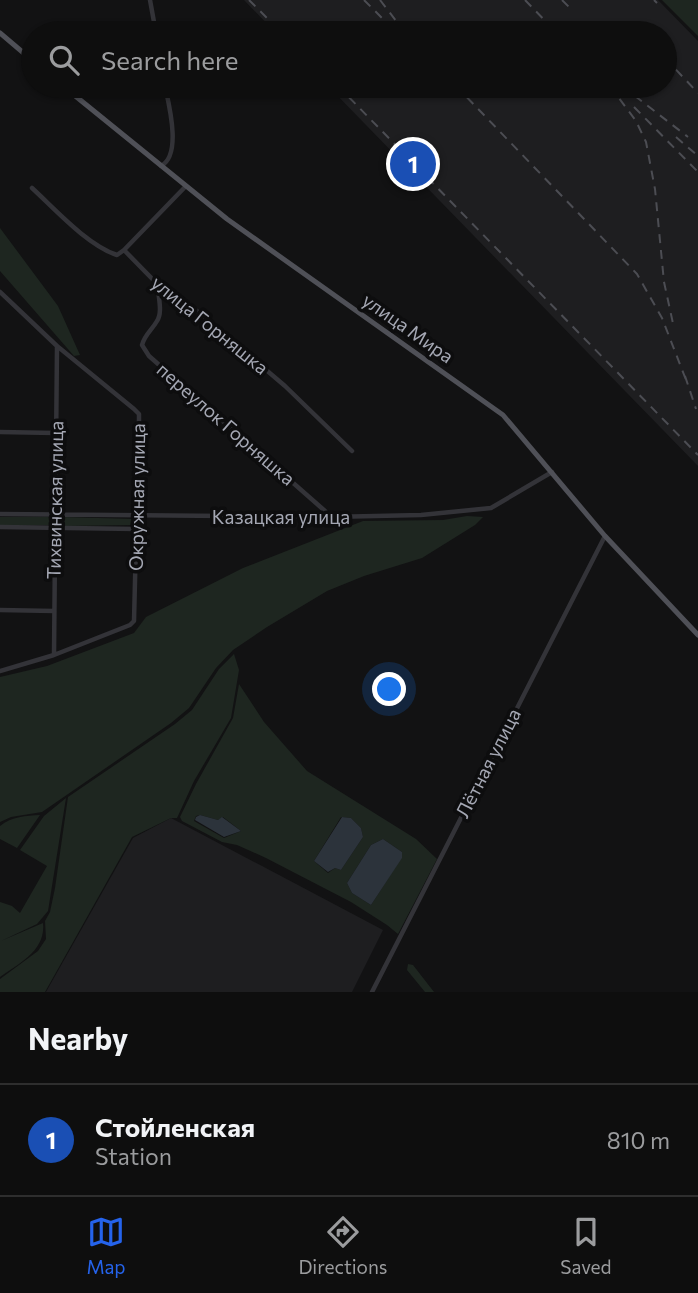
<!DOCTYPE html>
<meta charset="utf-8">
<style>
:root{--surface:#0e0e0e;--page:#1c1c1c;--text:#f1f3f6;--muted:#9b9c9e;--line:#2e2e2e;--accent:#2563eb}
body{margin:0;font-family:Commissioner,sans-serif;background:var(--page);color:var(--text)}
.you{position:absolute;left:390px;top:690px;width:24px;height:24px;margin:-18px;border:5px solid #fff;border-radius:50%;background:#1a73e8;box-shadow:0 0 0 10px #1a73e833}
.badge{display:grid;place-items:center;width:46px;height:46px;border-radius:50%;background:var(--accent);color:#fff;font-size:23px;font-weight:700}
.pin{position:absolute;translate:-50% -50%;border:4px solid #fff;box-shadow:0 2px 7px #0006}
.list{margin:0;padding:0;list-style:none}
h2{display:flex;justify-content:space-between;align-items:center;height:91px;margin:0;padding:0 28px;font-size:30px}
h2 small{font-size:23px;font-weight:400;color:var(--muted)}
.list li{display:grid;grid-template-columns:46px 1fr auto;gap:21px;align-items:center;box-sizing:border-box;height:112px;padding:0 28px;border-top:2px solid var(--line)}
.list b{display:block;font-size:26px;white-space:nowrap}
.list p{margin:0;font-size:23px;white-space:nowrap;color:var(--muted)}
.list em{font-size:23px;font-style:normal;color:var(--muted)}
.icon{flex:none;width:38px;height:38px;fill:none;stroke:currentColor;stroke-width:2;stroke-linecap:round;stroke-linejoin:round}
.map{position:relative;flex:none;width:698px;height:992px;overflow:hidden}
.search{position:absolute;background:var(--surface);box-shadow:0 2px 5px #0004;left:21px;right:21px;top:21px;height:77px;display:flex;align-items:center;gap:18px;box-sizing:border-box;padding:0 24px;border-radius:38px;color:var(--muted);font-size:26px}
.sheet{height:203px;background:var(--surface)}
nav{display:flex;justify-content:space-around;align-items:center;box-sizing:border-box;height:98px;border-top:2px solid var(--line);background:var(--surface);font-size:19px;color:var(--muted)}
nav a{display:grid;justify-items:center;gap:4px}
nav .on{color:var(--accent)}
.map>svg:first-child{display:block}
</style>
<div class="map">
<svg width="698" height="992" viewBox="0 0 698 992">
<rect width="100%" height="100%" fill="#121213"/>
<!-- built -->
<path fill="#1e1e20" d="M244,0H658L698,41V466L328,86H665V33H276Z
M171,818L383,930L352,992H46L133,838Z"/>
<!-- green -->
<path fill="#1e2620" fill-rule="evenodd" d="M662,0H698V36Z
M0,228L58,306L80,355L74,356L0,271Z
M467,516L483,517L475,525L422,558L364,576L327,591L267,627L233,650L216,668L189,708L171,723L42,812L11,817L0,822V677L47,666L134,633L146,617L243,568L363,521L443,520Z
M0,517H48L53,519V523L51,525H0Z
M63,517L134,519L135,525L62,526L57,522Z
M234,654L239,670L231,718L194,781L177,818H171L132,837L45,992H0V979L38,951L46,939L45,921L50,912L55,888L68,797L175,724L192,710L219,669Z
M239,684L264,722L307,771L416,839L437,859L398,934L387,925L351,902L266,858L237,845L222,842L182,821L180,817L196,784L233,718ZM200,815L218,820L223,817L241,831L224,838L194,821L196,816ZM341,817L351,818L361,828L363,837L341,870L335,868L328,873L314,861ZM383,839L402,852V857L371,905L352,893L347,883L371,845Z
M66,798L48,911L37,924L1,941L43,923C46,950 20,963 0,977V902L12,906L20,913L47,866L20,850L44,816Z
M40,815L17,848L0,839V826C12,816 26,816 40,815Z
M408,964L413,965L434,992H425L407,970Z"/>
<!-- water -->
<path fill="#2c333b" d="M200,815L218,820L222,817L241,831L224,837L195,820L196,817Z
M342,817L351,818L361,828L363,837L341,870L335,868L328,872L314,861Z
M383,839L402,852V858L371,905L352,893L347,883L371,845Z"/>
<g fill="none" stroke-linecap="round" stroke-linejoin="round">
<!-- minor -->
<path stroke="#333338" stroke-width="4.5" d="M150,0L156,33
M161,166C182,155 169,105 165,86
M32,188C55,209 87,245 117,255L124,250L168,295L185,301L285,386L352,451
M124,250L185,187
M158,286C158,297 163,312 157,321C152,330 145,334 142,345L149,356L325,511L329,517
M0,292L57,346L134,409L139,414V421L134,621L130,625L54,655L0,671
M0,432L55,433
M0,514L329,517L421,515L491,508L552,472
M0,527L136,529
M0,610L54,611
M54,655L57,346
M372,992L605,536"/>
<!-- major -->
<path stroke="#4f5057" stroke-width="5" d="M0,33L33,61
M63,86L227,219L503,415L605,536L698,635"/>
<!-- rail -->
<path stroke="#4c4d53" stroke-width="2" stroke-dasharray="9 7" stroke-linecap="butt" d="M249,0L282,33
M364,0L397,33
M380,0L397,22
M525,0L557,33
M562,0L573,11
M654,0L657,3
M665,58L698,93
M338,86L698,455
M456,86L637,274L662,318L688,385
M610,86L636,121L646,142L655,189L664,282L674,328
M622,86L688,137
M634,107L698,172
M676,137L698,156
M685,376L696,409"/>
</g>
<g text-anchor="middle" stroke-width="7" stroke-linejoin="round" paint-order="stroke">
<!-- street labels -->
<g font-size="19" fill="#a4a7b3" stroke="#0d0d0e">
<text transform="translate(210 325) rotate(39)" y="7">улица Горняшка</text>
<text transform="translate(408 328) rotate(35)" y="7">улица Мира</text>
<text transform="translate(226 424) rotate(41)" y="7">переулок Горняшка</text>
<text transform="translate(137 497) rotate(-89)" y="7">Окружная улица</text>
<text transform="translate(55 500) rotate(-89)" y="7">Тихвинская улица</text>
<text x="281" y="524">Казацкая улица</text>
<text transform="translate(488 763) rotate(-63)" y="7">Лётная улица</text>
</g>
</g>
</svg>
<div class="you"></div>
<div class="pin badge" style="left:413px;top:164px;background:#1a4fb4">1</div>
<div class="search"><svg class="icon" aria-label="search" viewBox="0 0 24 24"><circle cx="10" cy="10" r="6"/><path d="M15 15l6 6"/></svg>Search here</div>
</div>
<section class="sheet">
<h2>Nearby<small></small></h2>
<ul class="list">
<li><span class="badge" style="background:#1a4fb4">1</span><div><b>Стойленская</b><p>Station</p></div><em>810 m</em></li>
</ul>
</section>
<nav>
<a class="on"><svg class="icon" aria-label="map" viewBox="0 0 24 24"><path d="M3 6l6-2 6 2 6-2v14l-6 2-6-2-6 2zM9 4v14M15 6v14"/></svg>Map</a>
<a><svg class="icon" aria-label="directions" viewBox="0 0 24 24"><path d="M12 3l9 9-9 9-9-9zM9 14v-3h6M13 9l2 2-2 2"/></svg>Directions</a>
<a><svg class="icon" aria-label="saved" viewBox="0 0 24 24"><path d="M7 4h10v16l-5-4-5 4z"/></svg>Saved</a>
</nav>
